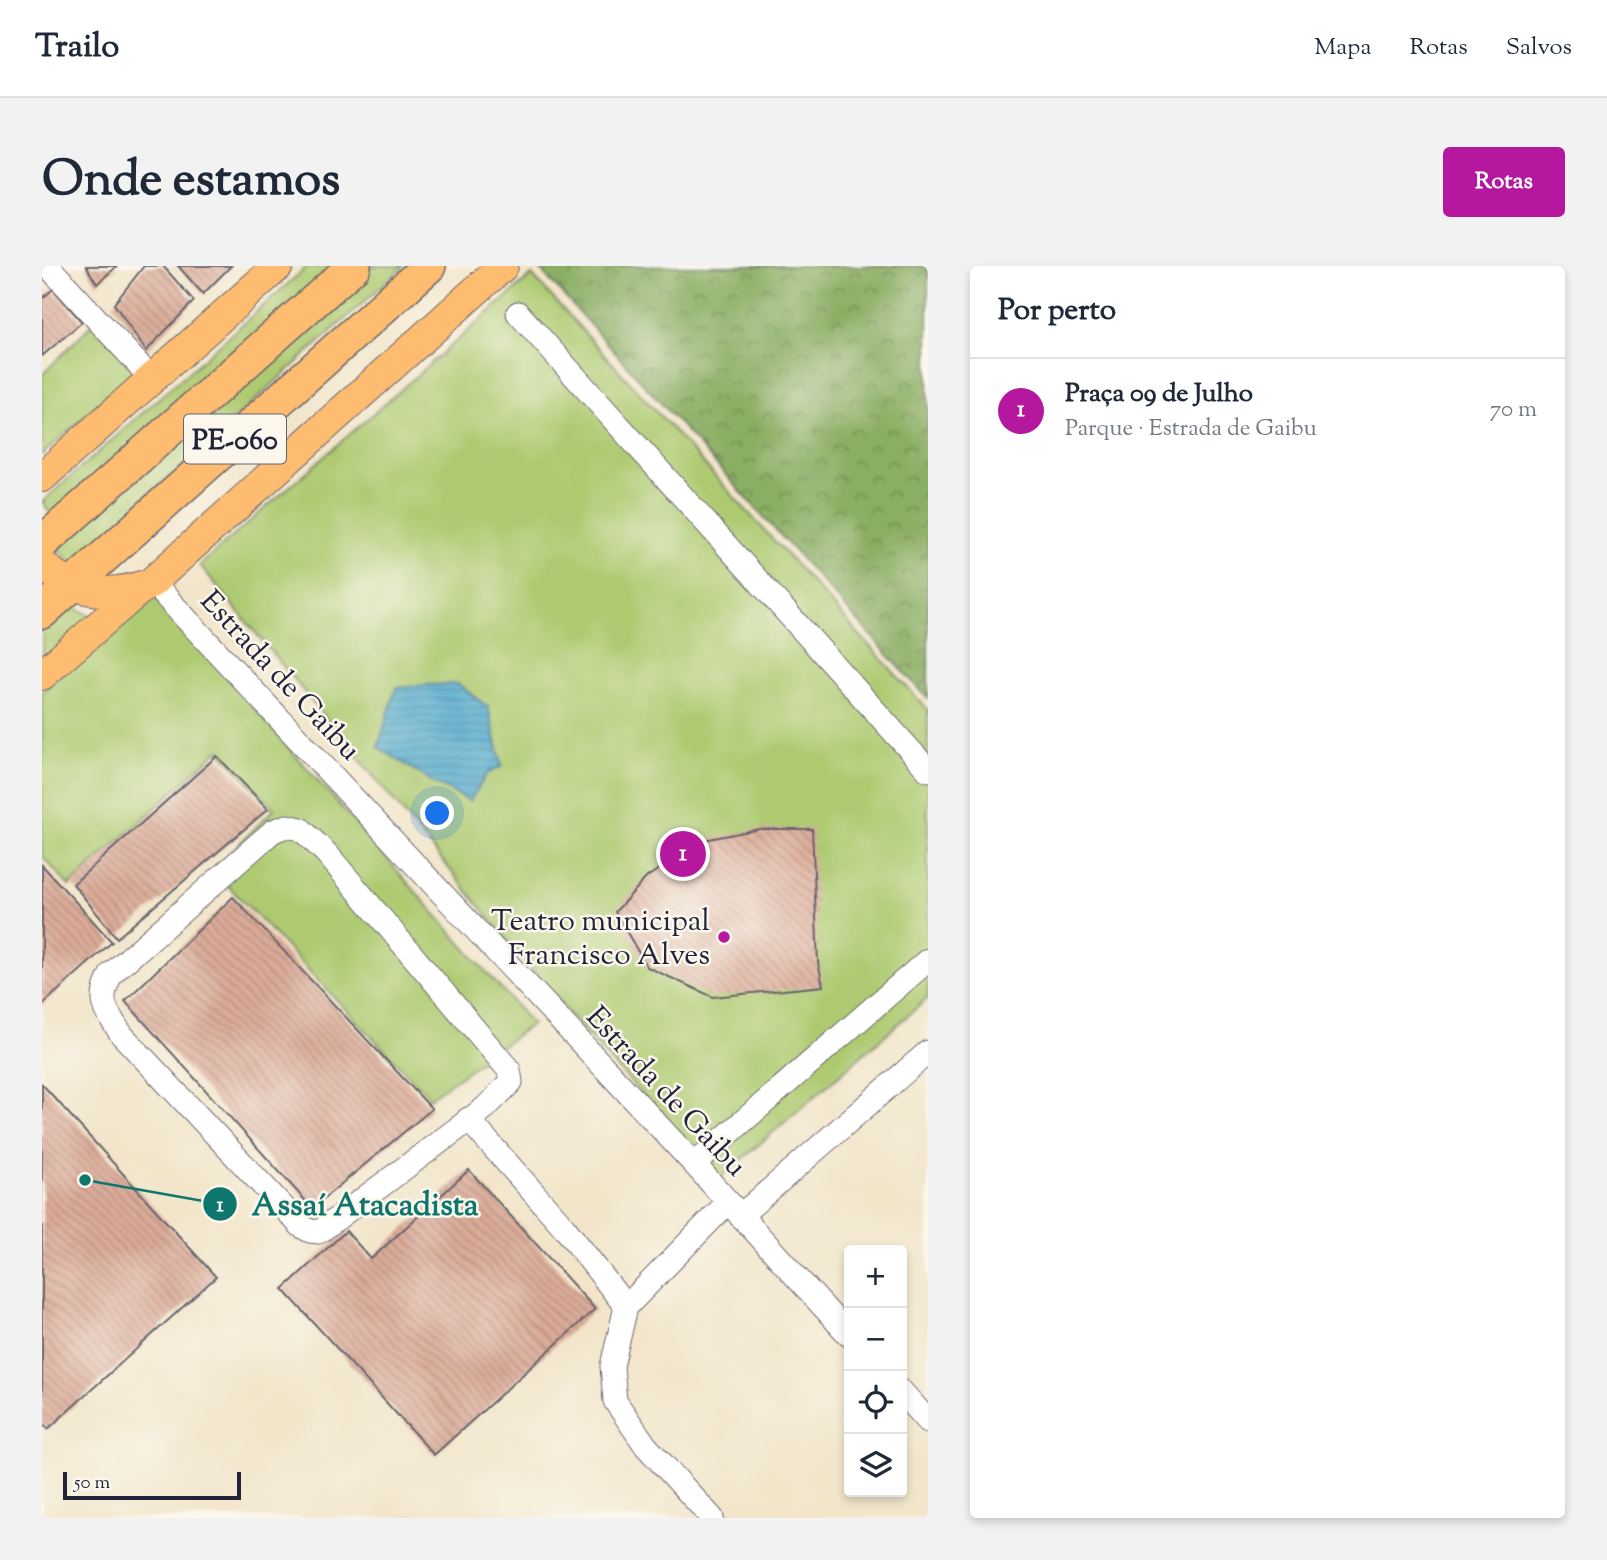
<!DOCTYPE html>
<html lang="pt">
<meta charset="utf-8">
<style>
:root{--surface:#fff;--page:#f2f2f3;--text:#1f2937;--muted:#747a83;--line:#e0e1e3;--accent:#b5179e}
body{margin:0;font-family:"Sorts Mill Goudy",serif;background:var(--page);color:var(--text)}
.controls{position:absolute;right:21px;bottom:21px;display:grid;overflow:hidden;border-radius:7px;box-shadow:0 4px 10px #0003}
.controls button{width:63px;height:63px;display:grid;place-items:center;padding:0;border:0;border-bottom:2px solid var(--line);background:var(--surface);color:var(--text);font:35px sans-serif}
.scale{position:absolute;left:21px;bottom:18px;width:178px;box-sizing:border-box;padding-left:7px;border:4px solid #22223b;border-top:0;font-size:19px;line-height:24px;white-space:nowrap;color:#22223b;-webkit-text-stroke:5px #fbf7ec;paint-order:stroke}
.you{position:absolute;left:396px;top:548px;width:24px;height:24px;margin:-18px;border:5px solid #fff;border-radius:50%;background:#1a73e8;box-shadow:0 0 0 10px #1a73e833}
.badge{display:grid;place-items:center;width:46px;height:46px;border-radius:50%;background:var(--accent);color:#fff;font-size:23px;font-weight:700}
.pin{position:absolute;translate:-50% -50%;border:4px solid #fff;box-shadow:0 2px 7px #0006}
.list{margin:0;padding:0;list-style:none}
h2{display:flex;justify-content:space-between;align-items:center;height:91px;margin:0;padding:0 28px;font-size:30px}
h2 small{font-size:23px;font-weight:400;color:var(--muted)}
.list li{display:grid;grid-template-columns:46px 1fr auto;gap:21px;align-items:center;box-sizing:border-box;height:105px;padding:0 28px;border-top:2px solid var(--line)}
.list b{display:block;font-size:26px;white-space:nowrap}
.list p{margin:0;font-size:23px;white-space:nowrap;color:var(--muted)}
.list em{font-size:23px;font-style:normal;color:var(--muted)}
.icon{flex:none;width:38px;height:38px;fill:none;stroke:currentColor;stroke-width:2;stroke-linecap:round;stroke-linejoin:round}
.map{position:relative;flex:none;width:886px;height:1252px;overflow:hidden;border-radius:7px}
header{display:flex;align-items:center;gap:42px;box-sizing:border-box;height:98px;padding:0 35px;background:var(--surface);border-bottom:2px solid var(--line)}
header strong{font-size:33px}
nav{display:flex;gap:38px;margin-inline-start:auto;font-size:24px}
.intro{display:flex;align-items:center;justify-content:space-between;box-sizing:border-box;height:168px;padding:0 42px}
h1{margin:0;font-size:49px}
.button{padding:18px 32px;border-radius:7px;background:var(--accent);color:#fff;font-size:24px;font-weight:700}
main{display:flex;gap:42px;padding:0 42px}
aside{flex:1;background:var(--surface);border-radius:7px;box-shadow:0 4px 10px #0003}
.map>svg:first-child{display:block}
</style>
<header>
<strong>Trailo</strong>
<nav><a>Mapa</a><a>Rotas</a><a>Salvos</a></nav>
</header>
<div class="intro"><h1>Onde estamos</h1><a class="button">Rotas</a></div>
<main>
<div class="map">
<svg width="886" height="1252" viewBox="0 0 886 1252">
<defs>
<pattern id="forest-crowns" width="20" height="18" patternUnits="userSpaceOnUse" patternTransform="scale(1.75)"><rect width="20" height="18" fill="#8aae63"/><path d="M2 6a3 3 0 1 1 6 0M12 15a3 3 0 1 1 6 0" fill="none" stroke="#708d53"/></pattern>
<pattern id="water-rules" width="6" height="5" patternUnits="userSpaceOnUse" patternTransform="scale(1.75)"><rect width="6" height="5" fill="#50a9cd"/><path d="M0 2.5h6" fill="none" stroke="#4289a8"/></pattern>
<pattern id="building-back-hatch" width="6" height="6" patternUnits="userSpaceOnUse" patternTransform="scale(1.75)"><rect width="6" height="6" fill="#dcac99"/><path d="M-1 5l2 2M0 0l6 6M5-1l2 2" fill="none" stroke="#b28c7e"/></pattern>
</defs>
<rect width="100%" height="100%" fill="#fbf7ec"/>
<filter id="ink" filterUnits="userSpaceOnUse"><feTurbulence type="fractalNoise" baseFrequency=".0143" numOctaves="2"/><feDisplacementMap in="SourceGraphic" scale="14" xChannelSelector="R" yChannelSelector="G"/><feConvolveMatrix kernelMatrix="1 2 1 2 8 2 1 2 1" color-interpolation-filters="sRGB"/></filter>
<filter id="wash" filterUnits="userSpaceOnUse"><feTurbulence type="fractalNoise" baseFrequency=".00686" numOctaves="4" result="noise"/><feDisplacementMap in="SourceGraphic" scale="28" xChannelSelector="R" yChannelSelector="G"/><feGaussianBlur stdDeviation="1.57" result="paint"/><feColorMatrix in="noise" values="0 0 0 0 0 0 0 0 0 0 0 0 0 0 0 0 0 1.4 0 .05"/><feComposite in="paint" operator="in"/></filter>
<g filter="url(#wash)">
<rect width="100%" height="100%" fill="#f2e5ca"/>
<!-- green -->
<path fill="#adca71" stroke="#687656" stroke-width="2" d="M266,0H294L13,252L0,236Z
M329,0H362L31,298L16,283Z
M490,9L886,444V732L677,913L524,745L158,299Z
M51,57L96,102L0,189V109Z
M109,325L490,758L388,832L171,604L232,543L177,484L27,620L0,590V426Z
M27,339L53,352L0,399V363Z"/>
<!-- forest -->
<path fill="url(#forest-crowns)" stroke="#56684f" stroke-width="2" d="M495,0H886V433Z"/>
<!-- water -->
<path fill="url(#water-rules)" stroke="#396684" stroke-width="2" d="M416,418L446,441L460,500L445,508L428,535L394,518L336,481L354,422L381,419Z"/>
<g id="blocks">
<!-- building -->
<path fill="url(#building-back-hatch)" d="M44,0H75L55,18Z
M102,0H121L152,35L104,85L72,38Z
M136,0H189L161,28Z
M11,23L40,56L0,90V33Z
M175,490L226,543L75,672L31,618Z
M717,563H770L776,696L781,720L671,731L605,701L573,646L605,611L662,574Z
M0,599L70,676L0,739Z
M191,631L390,843L270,942L83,735Z
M0,818L174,1011L6,1163L0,1156Z
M427,904L553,1043L392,1189L241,1023L304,965L329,993Z"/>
</g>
</g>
<g filter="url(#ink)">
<use href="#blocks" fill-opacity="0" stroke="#6b666d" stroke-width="2"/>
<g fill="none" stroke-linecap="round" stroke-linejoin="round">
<defs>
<path id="minor" d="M6,0L109,112
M476,47L886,504
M110,316L652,898L807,1069
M245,560L259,563L285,588L467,804L469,816L443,842L277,966L268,965L259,960L80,769C64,745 54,735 70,707L231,565Z
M426,853L522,961L584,1041
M652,898L886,694
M698,950L886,786
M860,1126L886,1155
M670,1252L604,1180L573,1135L570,1100L584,1041L685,937"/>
<path id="major" d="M0,211L236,0
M0,298C29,326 65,332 103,319
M0,409L95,326L110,316L461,0"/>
<path id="highway" d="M0,277L312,0
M0,346L387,0"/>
</defs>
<!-- minor casing -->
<use href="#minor" stroke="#6b666d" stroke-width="25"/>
<!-- major casing -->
<use href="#major" stroke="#6b666d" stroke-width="32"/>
<!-- highway casing -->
<use href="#highway" stroke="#6b666d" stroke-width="36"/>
<!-- minor -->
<use href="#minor" stroke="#fff" stroke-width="23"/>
<!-- major -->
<use href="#major" stroke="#fdbc6f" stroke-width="30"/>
<!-- highway -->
<use href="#highway" stroke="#fdbc6f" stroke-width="33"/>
</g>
</g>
<!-- markers -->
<circle fill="#b5179e" stroke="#fbf7ec" stroke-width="2.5" cx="682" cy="671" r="7"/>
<g text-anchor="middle" stroke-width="5" stroke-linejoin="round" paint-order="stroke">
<!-- shield labels -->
<rect fill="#fbf7ec" stroke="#636270" stroke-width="2" x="142" y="148.5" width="102" height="49" rx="5"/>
<g font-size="28" font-weight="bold" fill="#22223b">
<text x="193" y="183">PE-060</text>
</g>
<!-- street labels -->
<g font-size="30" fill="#22223b" stroke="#fbf7ec">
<text transform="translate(239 409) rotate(47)" y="10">Estrada de Gaibu</text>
<text transform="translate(625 825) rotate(47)" y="10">Estrada de Gaibu</text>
</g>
<!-- poi labels -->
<g font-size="30" fill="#22223b" stroke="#fbf7ec" text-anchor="end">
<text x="668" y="664">Teatro municipal<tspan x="668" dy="34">Francisco Alves</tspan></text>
</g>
</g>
<!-- callouts -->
<path fill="none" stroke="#0f766e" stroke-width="2.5" d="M43 914L178 938"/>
<g fill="#0f766e" stroke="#fbf7ec" stroke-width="2.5">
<circle cx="43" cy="914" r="7"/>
<circle cx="178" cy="938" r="18"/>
</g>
<g font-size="21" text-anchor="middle" font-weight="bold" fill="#fff">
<text x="178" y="945">1</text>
</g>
<g font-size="32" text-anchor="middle" font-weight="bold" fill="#0f766e" stroke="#fbf7ec" stroke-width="5" stroke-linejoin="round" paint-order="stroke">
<text x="323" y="949">Assaí Atacadista</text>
</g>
</svg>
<div class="controls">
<button>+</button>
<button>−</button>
<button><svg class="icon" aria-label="locate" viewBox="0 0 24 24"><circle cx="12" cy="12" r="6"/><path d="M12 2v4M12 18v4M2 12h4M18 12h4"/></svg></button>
<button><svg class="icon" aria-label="layers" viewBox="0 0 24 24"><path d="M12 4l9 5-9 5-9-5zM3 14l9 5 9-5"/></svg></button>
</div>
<div class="scale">50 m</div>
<div class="you"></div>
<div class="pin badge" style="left:641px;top:588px">1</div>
</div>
<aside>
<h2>Por perto<small></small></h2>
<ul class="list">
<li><span class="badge">1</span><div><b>Praça 09 de Julho</b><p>Parque · Estrada de Gaibu</p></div><em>70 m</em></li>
</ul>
</aside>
</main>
